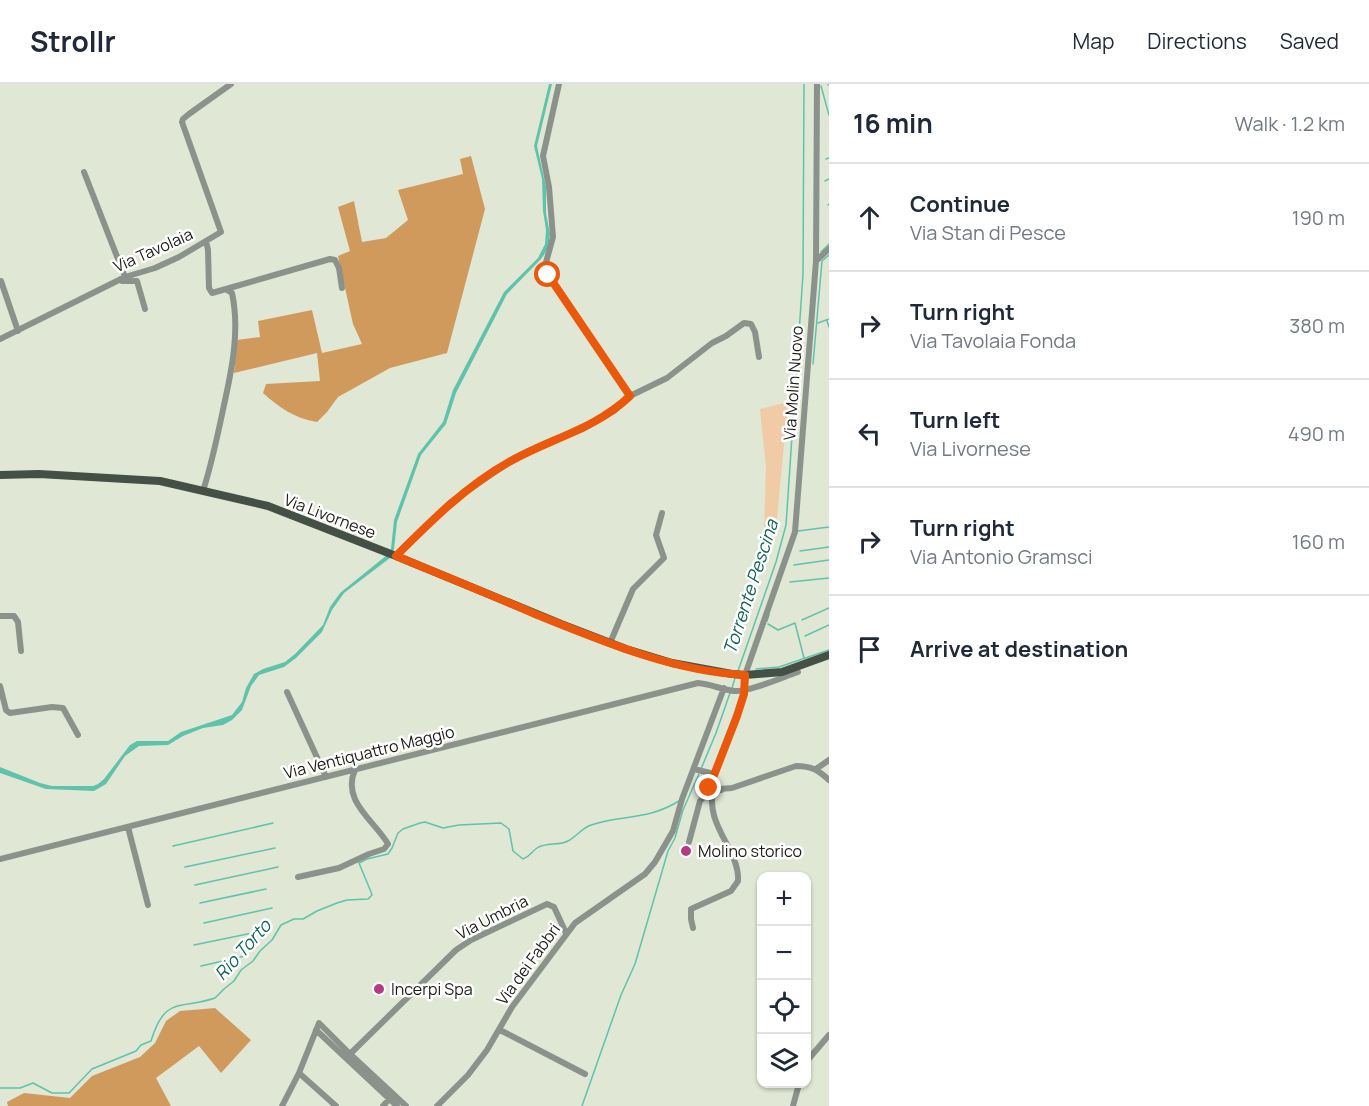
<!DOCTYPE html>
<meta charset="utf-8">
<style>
:root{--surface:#fff;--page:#f6f6f7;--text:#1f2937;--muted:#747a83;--line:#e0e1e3}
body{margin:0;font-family:Manrope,sans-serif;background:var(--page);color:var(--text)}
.controls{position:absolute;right:18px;bottom:18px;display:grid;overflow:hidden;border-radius:12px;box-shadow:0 2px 4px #0004}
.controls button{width:54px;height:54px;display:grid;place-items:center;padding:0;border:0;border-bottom:2px solid var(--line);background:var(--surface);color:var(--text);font:30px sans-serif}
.stop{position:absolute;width:18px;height:18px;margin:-14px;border:4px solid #ea580c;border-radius:50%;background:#fff}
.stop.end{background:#ea580c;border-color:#fff;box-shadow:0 2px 6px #0008}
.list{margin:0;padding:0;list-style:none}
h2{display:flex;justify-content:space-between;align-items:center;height:78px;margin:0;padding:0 24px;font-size:26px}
h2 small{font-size:20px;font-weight:400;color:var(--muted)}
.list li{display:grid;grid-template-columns:39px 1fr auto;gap:18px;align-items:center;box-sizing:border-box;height:108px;padding:0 24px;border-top:2px solid var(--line)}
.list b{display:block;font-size:22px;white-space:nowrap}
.list p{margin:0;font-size:20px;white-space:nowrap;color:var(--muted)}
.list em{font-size:20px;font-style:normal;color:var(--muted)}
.icon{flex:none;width:33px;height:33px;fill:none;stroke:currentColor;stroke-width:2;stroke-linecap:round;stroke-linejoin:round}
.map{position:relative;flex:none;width:829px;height:1022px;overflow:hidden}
header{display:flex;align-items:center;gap:36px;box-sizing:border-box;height:84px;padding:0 30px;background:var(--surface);border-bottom:2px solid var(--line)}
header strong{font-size:28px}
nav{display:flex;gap:33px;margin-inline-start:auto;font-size:21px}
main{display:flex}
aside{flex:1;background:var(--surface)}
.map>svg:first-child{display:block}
</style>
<header>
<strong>Strollr</strong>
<nav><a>Map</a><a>Directions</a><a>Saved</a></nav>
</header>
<main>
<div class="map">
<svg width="829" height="1022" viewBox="0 0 829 1022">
<rect width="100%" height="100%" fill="#e0e7d4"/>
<!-- green -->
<path fill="#f0cba5" d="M788,318L776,445L772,459L764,449L766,383L760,325Z"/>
<!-- forest -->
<path fill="#d09a5d" d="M471,72L485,125L447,269L390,284L338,313L327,328L317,338C294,334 280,324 263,309L266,300L320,297L317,269L234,289L237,256L260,253L258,237L312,226L322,269L362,260L353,240L338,172L350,167L338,123L354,117L362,158L386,154L408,136L398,106L463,90L460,75Z
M215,924L251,956L221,989L199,962L156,994L171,1022H8L7,1018L24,1009L70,1014L92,992L140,973L155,959L166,937L180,927Z"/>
<!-- water -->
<path fill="#5fc3ac" d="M549,0H552L537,62L546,103V129L550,150L548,165L541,175L507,210L456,309L446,340L421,371L397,438L394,465L390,474L344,509L332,526L322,548L296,574L284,583L259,591L251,602L242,626L232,636L223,641L203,644L183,652L168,661L139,662L125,672L106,700L94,707L46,705L0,689V683L40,699L52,702H93L98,700L104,695L130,661L137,657H168L181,648L232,631L242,618L246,604L254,590L263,585L285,578L295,570L323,541L330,523L340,509L387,471L391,465L394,436L418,370L443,338L453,306L504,208L538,174L545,160L546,146L543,127L542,95L534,62Z"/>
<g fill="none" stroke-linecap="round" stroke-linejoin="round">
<!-- stream -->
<path stroke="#5fc3ac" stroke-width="1.5" d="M828,1L829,0
M821,2L829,31
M826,75L829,74
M825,97L829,95
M828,121L829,120
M821,168L829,160
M827,237L829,243
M818,239L829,235
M813,280L822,177L829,171
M798,447L829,443
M800,467L829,463
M794,481L829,476
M790,498L829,494
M802,536L829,524
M767,537L769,531
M768,540L778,546L795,539L804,574
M805,552L829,541
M756,585L779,583L829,566
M738,587L776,478L786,441L803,190L804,0
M732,604L735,594
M701,685L716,649L730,609
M173,762L273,739
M185,783L275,764
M195,801L278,783
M200,819L266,805
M204,839L272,824
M194,861L267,846
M201,882L245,872
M0,1004H20L33,999L52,1009H69L92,985L136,967L141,961L151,957C165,911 180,926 215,914L224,905L234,897L241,886L253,877L260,867L272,856L281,841L294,835H303L317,827L337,819L347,816L368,815L372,811L371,808L359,779L367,775L388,770L392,764L398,749L403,745L420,739L425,738L443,744L459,741L501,739L509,745L513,767L523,775C530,773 531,768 537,764C546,758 559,762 568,757C576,753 582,744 591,741C624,730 646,737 679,717
M582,1022L621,911L635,880L668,767L675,754L683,726L699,690"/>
<!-- minor -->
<path stroke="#8b928c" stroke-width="6" d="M559,0L543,72L549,103L553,153L545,182L548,191L630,312
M84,88L125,193
M206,157L208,166L209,204L212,209L330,175L335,176L339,184L342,204
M816,177L829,165
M1,197L18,247
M122,197H137L145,225
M0,255L125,193L155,184L179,173L221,148L182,38L183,35L189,30L231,0
M203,407C212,379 218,350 224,321C232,285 240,246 232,209L227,206
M396,472L451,418L508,379L540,362L583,345L614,327L630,312L667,294L712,259L726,252L744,239L751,240L755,248L759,273
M0,532H14L18,538L21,567
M610,559L633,505L664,474L656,451L662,429
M0,602L6,626L10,629L52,623L63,624L78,651
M287,608L326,693
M694,685L714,690
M816,685L829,676
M719,705L732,704L796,682C812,682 818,686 829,696
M721,706L711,707L709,703L737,632L744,610L745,591L795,448L816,177L817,0
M128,743L148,821
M689,758L700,717L710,707
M0,775L698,599C711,600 722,606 735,607C749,608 783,593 798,588
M298,793L339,784L369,770L384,765L388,760C375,737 341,717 355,686
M693,844L691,835V825L731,807L738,797C740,765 703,741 714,703
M316,946L397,1022
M500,946L585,990
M806,978L829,951
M299,989L336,1022
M282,1022L299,989L319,939L350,970
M383,1022L391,1013
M406,1022L350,970L456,866L471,856L547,820L554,823L566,849
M437,1022L468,991L487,966L512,923L575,839L645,790L655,778L673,747L682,715L724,604
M793,1022L799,1000"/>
<!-- major -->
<path stroke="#445046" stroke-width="8" d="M0,391L39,390L160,397L268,422L396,472L561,540L626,565L672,579L732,590L745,591L782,588L829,571"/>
</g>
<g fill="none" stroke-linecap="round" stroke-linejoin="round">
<!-- route -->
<path stroke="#ea580c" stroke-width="8" d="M548,191L630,312C594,346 551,354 509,378C466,402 431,437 396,472C442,491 489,510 535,530C602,557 672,587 745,591L744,610L737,632L709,704"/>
</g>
<!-- markers -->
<g fill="#b83884" stroke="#fff" stroke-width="2">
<circle cx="686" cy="767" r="6"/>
<circle cx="379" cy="905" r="6"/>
</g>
<g text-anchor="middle" stroke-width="5" stroke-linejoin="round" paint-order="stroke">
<!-- street labels -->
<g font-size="16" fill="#1b1d16" stroke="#fff">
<text transform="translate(153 166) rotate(-24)" y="6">Via Tavolaia</text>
<text transform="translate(793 299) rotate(-86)" y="6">Via Molin Nuovo</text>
<text transform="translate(330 432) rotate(21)" y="6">Via Livornese</text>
<text transform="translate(369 668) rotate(-14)" y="6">Via Ventiquattro Maggio</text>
<text transform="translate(492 833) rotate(-27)" y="6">Via Umbria</text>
<text transform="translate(528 880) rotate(-54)" y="6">Via dei Fabbri</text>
</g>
<!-- poi labels -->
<g font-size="16" fill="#1b1d16" stroke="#fff" text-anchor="start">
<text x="698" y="773">Molino storico</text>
<text x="391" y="911">Incerpi Spa</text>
</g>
<!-- water labels -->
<g font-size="18" font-style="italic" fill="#136455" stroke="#fff">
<text transform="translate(751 503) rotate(-72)" y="6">Torrente Pescina</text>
<text transform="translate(243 866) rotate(-48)" y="6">Rio Torto</text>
</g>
</g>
</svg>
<div class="controls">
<button>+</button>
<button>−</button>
<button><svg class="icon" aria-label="locate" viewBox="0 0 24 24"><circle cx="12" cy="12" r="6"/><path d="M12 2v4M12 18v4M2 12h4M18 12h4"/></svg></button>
<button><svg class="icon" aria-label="layers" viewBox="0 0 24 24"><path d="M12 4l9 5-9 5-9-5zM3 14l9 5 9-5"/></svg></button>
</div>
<div class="stop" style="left:548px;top:191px"></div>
<div class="stop end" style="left:709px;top:704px"></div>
</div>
<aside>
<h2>16 min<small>Walk · 1.2 km</small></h2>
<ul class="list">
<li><svg class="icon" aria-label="ahead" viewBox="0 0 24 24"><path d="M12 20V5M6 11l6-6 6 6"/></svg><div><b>Continue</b><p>Via Stan di Pesce</p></div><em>190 m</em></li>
<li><svg class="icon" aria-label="right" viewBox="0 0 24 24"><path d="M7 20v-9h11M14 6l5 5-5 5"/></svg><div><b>Turn right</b><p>Via Tavolaia Fonda</p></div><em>380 m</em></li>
<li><svg class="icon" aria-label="left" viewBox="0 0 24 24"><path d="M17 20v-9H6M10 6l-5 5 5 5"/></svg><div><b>Turn left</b><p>Via Livornese</p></div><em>490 m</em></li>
<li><svg class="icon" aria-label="right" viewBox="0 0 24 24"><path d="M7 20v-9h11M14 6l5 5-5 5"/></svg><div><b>Turn right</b><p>Via Antonio Gramsci</p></div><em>160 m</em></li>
<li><svg class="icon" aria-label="arrive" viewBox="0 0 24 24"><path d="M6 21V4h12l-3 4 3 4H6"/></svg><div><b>Arrive at destination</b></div></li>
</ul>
</aside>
</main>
